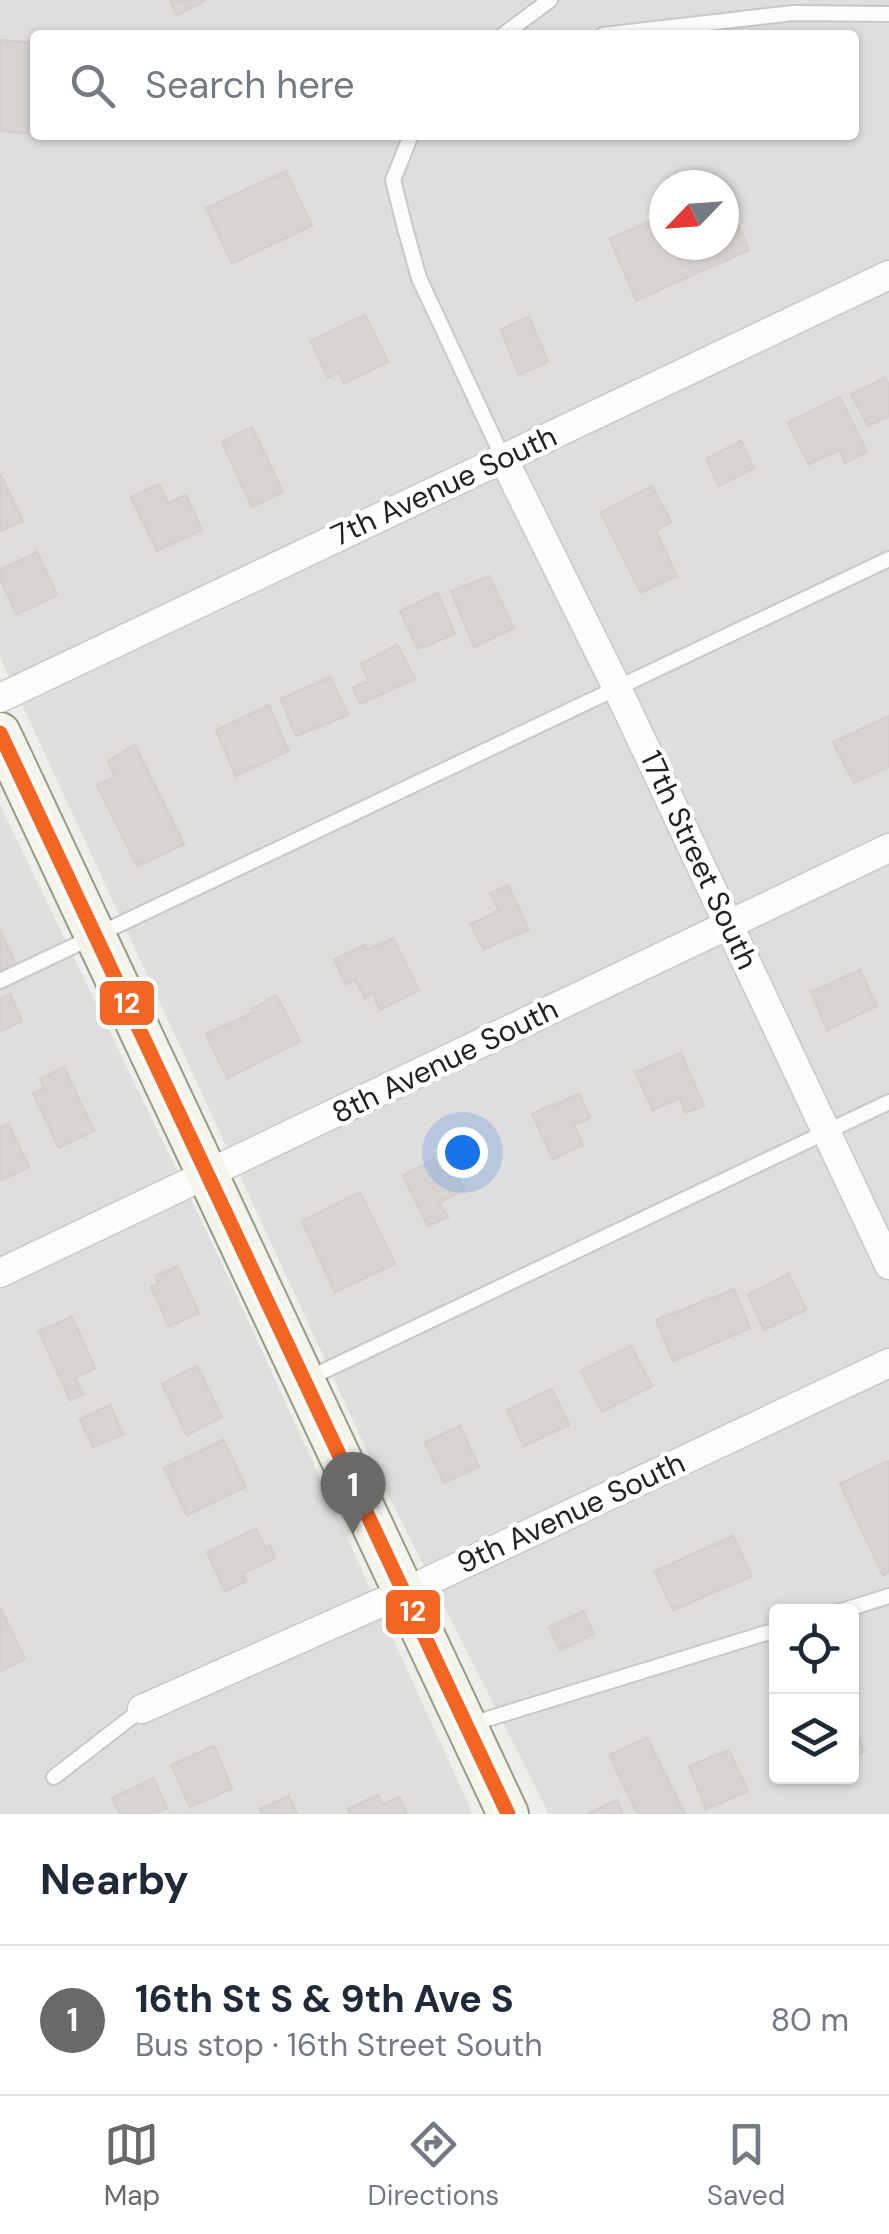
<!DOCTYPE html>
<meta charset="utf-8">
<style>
:root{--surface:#fff;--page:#f2f2f3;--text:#1f2937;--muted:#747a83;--line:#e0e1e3;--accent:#6a6968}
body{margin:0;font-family:"DM Sans",sans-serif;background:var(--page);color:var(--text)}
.controls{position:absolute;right:30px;bottom:30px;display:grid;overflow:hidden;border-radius:10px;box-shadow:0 2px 8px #0004}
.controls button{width:90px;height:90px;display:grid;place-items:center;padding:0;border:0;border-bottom:2px solid var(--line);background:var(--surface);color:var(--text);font:50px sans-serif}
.compass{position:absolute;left:649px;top:170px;width:90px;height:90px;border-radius:50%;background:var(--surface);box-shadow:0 2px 8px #0004;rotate:245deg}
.you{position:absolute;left:462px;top:1152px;width:35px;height:35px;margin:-25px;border:8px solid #fff;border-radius:50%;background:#1a73e8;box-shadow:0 0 0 15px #1a73e833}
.badge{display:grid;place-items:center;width:65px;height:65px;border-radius:50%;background:var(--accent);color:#fff;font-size:32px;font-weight:700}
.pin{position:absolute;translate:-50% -82px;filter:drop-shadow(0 2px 5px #0008)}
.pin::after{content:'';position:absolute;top:52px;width:35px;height:30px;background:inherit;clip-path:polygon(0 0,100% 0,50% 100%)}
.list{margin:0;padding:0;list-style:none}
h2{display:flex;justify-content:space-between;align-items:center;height:130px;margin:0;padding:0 40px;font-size:42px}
h2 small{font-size:32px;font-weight:400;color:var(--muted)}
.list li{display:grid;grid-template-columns:65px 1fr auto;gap:30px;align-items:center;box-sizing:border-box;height:150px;padding:0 40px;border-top:2px solid var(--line)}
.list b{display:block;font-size:38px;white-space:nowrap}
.list p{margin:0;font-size:32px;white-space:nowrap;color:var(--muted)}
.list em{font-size:32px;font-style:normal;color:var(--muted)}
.icon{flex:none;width:55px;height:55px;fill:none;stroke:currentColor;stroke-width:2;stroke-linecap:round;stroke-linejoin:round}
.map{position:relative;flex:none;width:889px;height:1814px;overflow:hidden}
.search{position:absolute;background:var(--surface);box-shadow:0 2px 8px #0004;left:30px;right:30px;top:30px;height:110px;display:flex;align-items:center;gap:25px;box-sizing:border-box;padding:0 35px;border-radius:10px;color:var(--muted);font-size:38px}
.sheet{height:280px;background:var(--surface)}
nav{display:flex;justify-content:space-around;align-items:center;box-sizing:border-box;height:140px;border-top:2px solid var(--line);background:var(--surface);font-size:28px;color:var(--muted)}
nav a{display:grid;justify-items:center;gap:5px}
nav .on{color:var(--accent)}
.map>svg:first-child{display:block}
</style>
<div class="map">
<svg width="889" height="1814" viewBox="0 0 889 1814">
<rect width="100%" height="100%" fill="#f0eeeb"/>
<!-- residential -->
<path fill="#dfdedc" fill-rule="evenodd" d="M0,0H889V1814H549L383,1485L0,657ZM35,35H854V135H35ZM664,185H724V245H664ZM776,1612H852V1776H776Z
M0,805L225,1270L473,1814H0Z"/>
<!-- parking -->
<path fill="#e0dfde" d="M0,151L106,163L87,337L0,328Z
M0,1331L133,1618L49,1657L0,1550Z"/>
<!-- building -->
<path fill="#d7d4d2" stroke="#d3d0cc" stroke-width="2.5" d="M170,0H206L177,15Z
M0,40L35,43L32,134L0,131Z
M286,171L312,226L232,263L206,208Z
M724,192L749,250L636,300L610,239L664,215V245H724Z
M365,315L388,362L344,383L339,372L328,378L311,341Z
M529,317L548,361L519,375L501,330Z
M885,378L889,385V416L868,426L851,394Z
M840,397L867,452L845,463L840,450L809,464L788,423Z
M252,427L283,492L252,507L222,442Z
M741,441L754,468L719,486L706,459Z
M0,474L23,521L0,531Z
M159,484L168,503L186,495L202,530L157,551L131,497Z
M652,486L671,522L656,531L677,576L641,593L601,513Z
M37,552L57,595L17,614L0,579V570Z
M489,576L514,628L474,647L451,591Z
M438,593L455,634L418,649L400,611Z
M397,645L415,679L360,704L353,688L369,681L361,664Z
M330,677L348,715L296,736L281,699Z
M269,705L288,751L236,776L216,730Z
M889,716V766L854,783L833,742Z
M135,745L184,844L137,866L97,785L115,777L108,761Z
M508,885L529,930L483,949L471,924L499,911L490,893Z
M0,930L16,964L0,972Z
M393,938L419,990L380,1010L372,992L365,998L355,980L346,984L334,959L365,945L367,950Z
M860,970L877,1006L827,1030L811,992Z
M10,994L22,1021L0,1031V999Z
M276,995L300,1041L227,1078L206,1034L254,1012L252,1009Z
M681,1053L704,1106L685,1113L680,1098L653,1110L635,1072Z
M64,1067L94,1131L59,1148L33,1093L44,1088L40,1079Z
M579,1094L590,1118L574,1125L583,1145L553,1159L532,1114Z
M8,1124L29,1167L0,1181V1128Z
M434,1159L440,1172L453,1166L464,1190L439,1203L448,1217L428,1226L403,1176Z
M360,1192L395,1264L335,1292L302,1221Z
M177,1266L199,1313L169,1326L151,1287L158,1284L155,1276Z
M789,1274L806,1310L764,1330L748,1295Z
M734,1289L750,1328L673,1361L656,1320Z
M72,1317L95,1368L75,1377L83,1394L70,1400L39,1331Z
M631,1346L652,1386L602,1412L581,1371Z
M197,1366L222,1417L187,1435L162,1384Z
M552,1389L569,1425L524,1446L507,1410Z
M110,1405L123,1434L93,1447L80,1419Z
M460,1426L479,1467L444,1483L425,1442Z
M223,1440L246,1487L187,1515L164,1468Z
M889,1461V1572L883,1575L840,1484Z
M256,1529L265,1548L270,1546L275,1558L243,1573L247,1581L225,1591L207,1552Z
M733,1536L752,1576L673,1610L655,1571Z
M0,1607L25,1659L0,1671Z
M583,1611L594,1634L560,1650L549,1627Z
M852,1724L864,1751L852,1757Z
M647,1738L685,1814H638L609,1755Z
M214,1746L232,1788L190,1807L171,1765Z
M729,1750L748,1791L706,1809L689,1766Z
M153,1778L167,1808L154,1814H120L112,1798Z
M378,1795L383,1805L399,1797L407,1814H350L348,1809Z
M289,1796L297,1814H262L260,1809Z
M617,1800L623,1814H587Z"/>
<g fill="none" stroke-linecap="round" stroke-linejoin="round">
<defs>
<path id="lane" d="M503,35L550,0
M603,35L793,13L889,14
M411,135L393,180L405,228L419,278L503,458
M0,981L889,559
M305,1380L889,1102
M838,1612L889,1596
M471,1724L776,1630
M54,1777L142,1709"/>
<path id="street" d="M503,458L618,690L889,1265
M0,698L889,275
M0,1273L889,848
M142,1709L405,1592L889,1363"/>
<path id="secondary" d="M0,733L508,1814"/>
</defs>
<!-- lane casing -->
<use href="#lane" stroke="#c9c8c7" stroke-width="18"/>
<!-- street casing -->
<use href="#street" stroke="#c9c8c7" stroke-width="31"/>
<!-- secondary casing -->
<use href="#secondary" stroke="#999a82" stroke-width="44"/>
<!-- lane -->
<use href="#lane" stroke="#fdfcfc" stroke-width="14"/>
<!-- street -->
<use href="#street" stroke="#fdfcfc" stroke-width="28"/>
<!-- secondary -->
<use href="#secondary" stroke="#f4f4ed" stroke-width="40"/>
<defs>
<path id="bus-1" d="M0,733L508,1814"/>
</defs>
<!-- bus-1 casing -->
<use href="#bus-1" stroke="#fff" stroke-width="22"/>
<!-- bus-1 -->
<use href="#bus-1" stroke="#f26522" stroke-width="15"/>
</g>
<g text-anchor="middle" stroke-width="9" stroke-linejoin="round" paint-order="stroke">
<!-- street labels -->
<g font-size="30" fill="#222" stroke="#fff">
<text transform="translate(444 486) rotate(-25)" y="10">7th Avenue South</text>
<text transform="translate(699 860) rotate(65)" y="10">17th Street South</text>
<text transform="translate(445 1061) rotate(-26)" y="10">8th Avenue South</text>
<text transform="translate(571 1513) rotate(-25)" y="10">9th Avenue South</text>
</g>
</g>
<g stroke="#fff" stroke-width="4">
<rect x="98" y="979" width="58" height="48" rx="10" fill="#f26522"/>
<rect x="384" y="1588" width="58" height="48" rx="10" fill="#f26522"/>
</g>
<g font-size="28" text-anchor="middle" font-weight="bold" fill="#fff">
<text x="127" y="1013">12</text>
<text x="413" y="1621">12</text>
</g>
</svg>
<div class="controls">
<button><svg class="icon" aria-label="locate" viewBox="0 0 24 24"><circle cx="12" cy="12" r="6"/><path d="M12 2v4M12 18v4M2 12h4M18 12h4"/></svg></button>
<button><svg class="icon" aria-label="layers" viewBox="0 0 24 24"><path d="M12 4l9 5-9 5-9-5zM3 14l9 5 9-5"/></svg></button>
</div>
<svg class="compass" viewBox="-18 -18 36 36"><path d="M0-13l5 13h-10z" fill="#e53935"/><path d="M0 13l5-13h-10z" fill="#747a83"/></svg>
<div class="you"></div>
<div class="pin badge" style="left:353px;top:1534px">1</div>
<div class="search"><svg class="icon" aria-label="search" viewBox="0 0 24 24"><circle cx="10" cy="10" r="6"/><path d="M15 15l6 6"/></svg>Search here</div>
</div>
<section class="sheet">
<h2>Nearby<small></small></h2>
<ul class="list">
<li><span class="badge">1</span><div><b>16th St S &amp; 9th Ave S</b><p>Bus stop · 16th Street South</p></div><em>80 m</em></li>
</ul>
</section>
<nav>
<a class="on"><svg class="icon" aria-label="map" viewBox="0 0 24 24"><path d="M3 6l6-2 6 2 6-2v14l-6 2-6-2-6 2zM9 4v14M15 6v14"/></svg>Map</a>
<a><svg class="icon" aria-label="directions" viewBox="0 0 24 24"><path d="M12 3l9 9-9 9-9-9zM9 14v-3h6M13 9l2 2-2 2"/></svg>Directions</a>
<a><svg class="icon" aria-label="saved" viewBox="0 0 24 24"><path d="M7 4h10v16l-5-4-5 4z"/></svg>Saved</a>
</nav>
